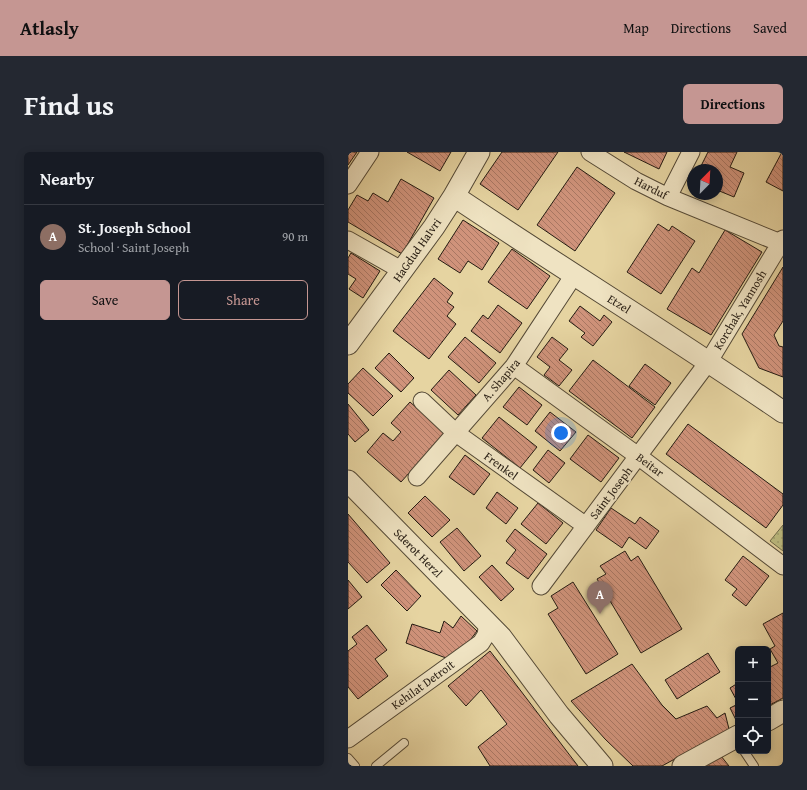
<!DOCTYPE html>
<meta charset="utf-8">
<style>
:root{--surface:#171b24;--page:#242831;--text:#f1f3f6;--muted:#9ea1a6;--line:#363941;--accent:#c59692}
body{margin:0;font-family:"Gentium Book Plus",serif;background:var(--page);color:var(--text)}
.controls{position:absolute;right:12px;bottom:12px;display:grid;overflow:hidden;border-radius:6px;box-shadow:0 2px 10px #0003}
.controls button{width:36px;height:36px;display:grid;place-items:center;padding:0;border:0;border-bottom:1px solid var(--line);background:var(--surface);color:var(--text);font:20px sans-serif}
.compass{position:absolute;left:339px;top:12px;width:36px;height:36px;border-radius:50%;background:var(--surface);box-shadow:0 2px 10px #0003;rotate:24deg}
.you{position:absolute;left:213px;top:281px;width:14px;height:14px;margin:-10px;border:3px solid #fff;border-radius:50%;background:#1a73e8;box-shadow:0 0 0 6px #1a73e833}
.badge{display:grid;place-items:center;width:26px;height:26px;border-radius:50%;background:var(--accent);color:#fff;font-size:13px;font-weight:700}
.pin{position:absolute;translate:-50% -33px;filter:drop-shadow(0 1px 2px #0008)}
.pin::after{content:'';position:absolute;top:21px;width:14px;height:12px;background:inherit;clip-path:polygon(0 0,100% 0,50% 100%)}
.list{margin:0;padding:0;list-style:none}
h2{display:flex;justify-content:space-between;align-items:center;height:52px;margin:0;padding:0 16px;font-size:17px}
h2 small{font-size:13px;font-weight:400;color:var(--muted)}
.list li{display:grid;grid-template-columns:26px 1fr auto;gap:12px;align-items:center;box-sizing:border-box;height:64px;padding:0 16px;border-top:1px solid var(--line)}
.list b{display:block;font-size:15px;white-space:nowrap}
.list p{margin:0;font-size:13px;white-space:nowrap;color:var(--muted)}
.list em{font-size:13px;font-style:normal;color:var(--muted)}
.actions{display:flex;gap:8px;padding:12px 16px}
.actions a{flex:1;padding:9px 0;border:1px solid var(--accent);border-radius:6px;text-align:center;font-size:14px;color:var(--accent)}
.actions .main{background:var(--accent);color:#111}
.icon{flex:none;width:22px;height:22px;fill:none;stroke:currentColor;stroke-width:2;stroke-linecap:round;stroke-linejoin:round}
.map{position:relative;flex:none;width:435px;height:614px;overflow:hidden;border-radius:6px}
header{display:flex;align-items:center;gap:24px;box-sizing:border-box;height:56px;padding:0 20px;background:var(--accent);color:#111}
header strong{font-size:19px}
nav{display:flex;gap:22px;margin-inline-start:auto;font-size:14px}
.intro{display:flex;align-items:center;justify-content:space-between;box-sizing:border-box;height:96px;padding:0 24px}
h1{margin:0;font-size:28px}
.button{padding:10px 18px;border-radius:6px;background:var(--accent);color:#111;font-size:14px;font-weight:700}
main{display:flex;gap:24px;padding:0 24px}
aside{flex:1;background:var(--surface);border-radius:6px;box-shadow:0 2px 10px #0003}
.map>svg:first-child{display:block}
</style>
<header>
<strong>Atlasly</strong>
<nav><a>Map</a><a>Directions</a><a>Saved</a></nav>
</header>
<div class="intro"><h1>Find us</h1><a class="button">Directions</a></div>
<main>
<aside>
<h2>Nearby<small></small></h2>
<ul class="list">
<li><span class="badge" style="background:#8d6e63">A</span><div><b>St. Joseph School</b><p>School · Saint Joseph</p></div><em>90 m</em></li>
</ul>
<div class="actions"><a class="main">Save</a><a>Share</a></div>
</aside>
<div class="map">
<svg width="435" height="614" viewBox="0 0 435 614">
<defs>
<pattern id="grass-dots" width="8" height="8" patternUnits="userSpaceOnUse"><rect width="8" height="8" fill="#bcbb80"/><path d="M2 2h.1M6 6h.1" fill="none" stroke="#a1a06e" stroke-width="1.8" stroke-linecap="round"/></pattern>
<pattern id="building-back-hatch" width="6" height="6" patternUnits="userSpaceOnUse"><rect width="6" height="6" fill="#d0937b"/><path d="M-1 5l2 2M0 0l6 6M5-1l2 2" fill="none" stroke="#a97763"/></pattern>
</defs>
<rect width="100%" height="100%" fill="#e6d4a1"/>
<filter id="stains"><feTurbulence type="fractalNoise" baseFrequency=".005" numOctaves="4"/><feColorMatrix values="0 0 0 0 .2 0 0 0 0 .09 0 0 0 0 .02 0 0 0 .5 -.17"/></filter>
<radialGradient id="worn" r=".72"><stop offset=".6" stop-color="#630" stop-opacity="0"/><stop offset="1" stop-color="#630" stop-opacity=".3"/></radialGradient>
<!-- grass -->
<path fill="url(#grass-dots)" stroke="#706b49" d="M435,373V399L422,389Z"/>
<!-- building -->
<path fill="url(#building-back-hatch)" stroke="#241b12" d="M0,0H9L0,13Z
M59,0H103L92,19Z
M154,0H210L170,58L132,32Z
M276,0H319L311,17Z
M360,0H389L382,15L396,21L386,45L369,38V18H351Z
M434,0H435V39L418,30Z
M229,15L267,41L227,99L189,73Z
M53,27L86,46L54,102L0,70V58L9,43L20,49L25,41L40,50Z
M115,68L151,91L134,118L120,109L112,121L90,107Z
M310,72L321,79L324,74L347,89L313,142L279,120Z
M377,78L414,100L363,183L319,157L344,116L351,121Z
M164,97L202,124L179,157L140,130Z
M3,101L32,119L15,146L1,137L8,127L0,122V106Z
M435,115V169L426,183L431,194L435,195V225L411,216L394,182Z
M86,126L105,141L99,150L106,155L99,164L108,172L81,207L45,179Z
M150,153L174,171L152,201L123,179L135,163L140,167Z
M232,154L252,169L256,163L264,170L245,194L233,185L237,181L221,169Z
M117,185L148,211L131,231L100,205Z
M204,185L220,197L211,208L224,218L211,234L196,223L202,215L189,205Z
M41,201L66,226L53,240L27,216Z
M245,208L307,255L284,286L221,239Z
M297,212L323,231L307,253L281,234Z
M15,216L45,244L25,264L0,241V232Z
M101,218L128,243L110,263L83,238Z
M171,235L194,253L179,273L155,255Z
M62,250L97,281L53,330L19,300L35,281L45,289L53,280L43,271Z
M0,252L21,278L7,290L0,282Z
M202,260L228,280L212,299L187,279Z
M151,265L189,295L172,316L134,286Z
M340,272L435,342V353L418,376L318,302Z
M240,283L271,306L253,330L222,307Z
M200,298L217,311L201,331L185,318Z
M117,303L142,322L126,343L101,325Z
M149,340L170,356L158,372L138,356Z
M77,344L102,368L84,385L60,361Z
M190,351L215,371L198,392L173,372Z
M263,356L287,372L292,365L311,379L298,397L281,385L274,396L248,378Z
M0,362L42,411L19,431L0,410Z
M109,376L133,404L116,419L92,390Z
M167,377L199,402L180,427L158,411L168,398L158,389Z
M277,399L283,409L290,404L334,477L293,501L249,427L258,422L252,414Z
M395,404L421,424L398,454L384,443L389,437L377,428Z
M144,413L166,437L153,449L131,425Z
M48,418L73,444L59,459L33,433Z
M0,428L14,445L0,457Z
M225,430L270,502L238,522L200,462L210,456L203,444Z
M435,461V546L420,554V516L430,511L422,497L427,494L415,472Z
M113,464L129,479L120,491L98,506L58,491L64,472L92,481L96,469L105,476Z
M19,473L39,498L27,507L40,524L10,547L0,535V499L9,492L4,485Z
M142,499L163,526L230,614H142L130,595L159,572L133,538L118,554L100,534Z
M360,501L372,520L329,547L317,528Z
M284,512L314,553L328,567L359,554L369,566L377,561L381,577L314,614H285L257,587L223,549Z
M390,531V551L382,536Z
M390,552V570H389L382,556Z
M373,604L381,614H354Z"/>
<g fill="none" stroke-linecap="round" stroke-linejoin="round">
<defs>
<path id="service" d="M396,599L406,614
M0,606L7,614
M28,614L56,591"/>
<path id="minor" d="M242,0L288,29L320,45L435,92
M0,33L22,0
M320,45L343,0
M0,88L55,119
M166,214L290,304L435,414
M74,249L108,281L238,374
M69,325L166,214L226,123
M193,434L361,209L435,87
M0,587L133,491L138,483L140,471"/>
<path id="tertiary" d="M106,44C215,117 327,186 435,260
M0,192L86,75L106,44L131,0
M0,329L153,485L211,563L254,614
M420,568L435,559
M335,614L390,584"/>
</defs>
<!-- service casing -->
<use href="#service" stroke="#544936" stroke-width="10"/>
<!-- minor casing -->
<use href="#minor" stroke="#544936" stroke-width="19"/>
<!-- tertiary casing -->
<use href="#tertiary" stroke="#544936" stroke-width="23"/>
<!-- service -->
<use href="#service" stroke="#efe3c2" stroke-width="8"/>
<!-- minor -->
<use href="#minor" stroke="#efe3c2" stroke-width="17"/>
<!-- tertiary -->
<use href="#tertiary" stroke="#efe3c2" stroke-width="21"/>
</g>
<g text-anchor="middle" stroke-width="4" stroke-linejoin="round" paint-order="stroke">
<!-- street labels -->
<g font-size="12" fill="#241b12" stroke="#efe3c2">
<text transform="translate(303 36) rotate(27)" y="4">Harduf</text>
<text transform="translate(69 98) rotate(-55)" y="4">HaGdud HaIvri</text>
<text transform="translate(271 152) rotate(32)" y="4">Etzel</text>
<text transform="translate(392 158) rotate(-59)" y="4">Korchak, Yannosh</text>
<text transform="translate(153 228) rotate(-50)" y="4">A. Shapira</text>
<text transform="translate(302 313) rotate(37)" y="4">Beitar</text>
<text transform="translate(153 314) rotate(36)" y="4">Frenkel</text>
<text transform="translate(263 341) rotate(-53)" y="4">Saint Joseph</text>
<text transform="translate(70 401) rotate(45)" y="4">Sderot Herzl</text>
<text transform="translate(75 533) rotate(-36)" y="4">Kehilat Detroit</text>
</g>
</g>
<rect width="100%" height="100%" filter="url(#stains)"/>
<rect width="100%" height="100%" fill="url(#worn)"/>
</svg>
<div class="controls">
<button>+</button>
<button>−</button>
<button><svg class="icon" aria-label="locate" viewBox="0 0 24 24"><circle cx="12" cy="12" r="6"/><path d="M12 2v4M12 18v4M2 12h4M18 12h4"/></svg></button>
</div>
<svg class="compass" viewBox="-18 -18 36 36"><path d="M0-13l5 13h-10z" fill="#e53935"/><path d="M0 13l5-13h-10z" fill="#9ea1a6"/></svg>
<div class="you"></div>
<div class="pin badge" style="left:252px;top:462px;background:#8d6e63">A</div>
</div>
</main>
